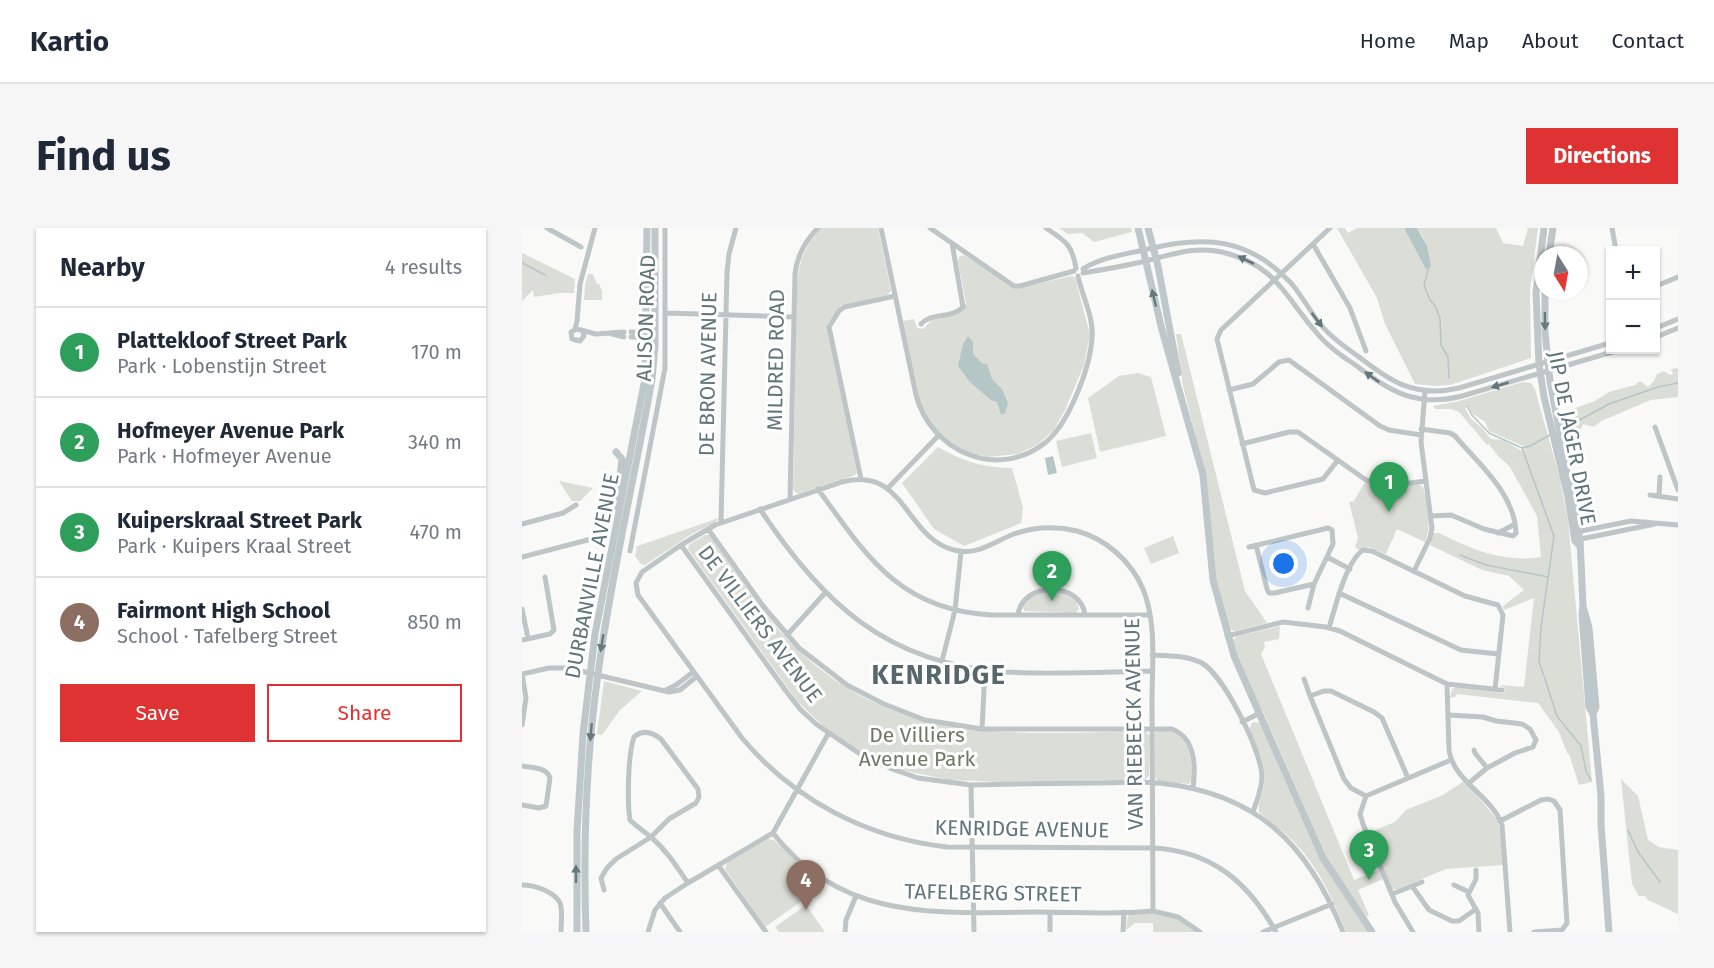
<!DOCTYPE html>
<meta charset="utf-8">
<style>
:root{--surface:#fff;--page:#f6f6f7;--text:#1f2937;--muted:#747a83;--line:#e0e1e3;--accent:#df3233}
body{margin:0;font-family:"Fira Sans",sans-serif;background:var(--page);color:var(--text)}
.controls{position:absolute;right:18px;top:18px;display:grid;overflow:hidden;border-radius:0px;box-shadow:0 2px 4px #0004}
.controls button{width:54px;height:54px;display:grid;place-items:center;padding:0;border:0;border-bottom:2px solid var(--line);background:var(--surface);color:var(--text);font:30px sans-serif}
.compass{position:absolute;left:1012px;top:18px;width:54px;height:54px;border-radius:50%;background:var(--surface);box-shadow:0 2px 4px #0004;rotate:169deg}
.you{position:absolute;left:762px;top:336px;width:21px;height:21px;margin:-15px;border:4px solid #fff;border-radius:50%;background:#1a73e8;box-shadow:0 0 0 9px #1a73e833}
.badge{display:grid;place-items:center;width:39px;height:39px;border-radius:50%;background:var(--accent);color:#fff;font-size:20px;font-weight:700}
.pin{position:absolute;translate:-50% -50px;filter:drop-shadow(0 2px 3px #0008)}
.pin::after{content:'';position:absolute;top:32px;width:21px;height:18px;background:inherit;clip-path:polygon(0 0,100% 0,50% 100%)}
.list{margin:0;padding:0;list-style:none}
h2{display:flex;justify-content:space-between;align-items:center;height:78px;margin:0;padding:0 24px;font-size:26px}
h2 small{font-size:20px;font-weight:400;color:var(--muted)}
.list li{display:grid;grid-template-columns:39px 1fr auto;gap:18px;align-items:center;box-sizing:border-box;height:90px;padding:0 24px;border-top:2px solid var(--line)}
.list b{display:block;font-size:22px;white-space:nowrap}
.list p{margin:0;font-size:20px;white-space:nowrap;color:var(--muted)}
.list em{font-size:20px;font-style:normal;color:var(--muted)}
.actions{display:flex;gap:12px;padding:18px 24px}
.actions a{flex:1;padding:14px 0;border:2px solid var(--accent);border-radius:0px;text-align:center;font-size:21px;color:var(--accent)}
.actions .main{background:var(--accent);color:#fff}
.map{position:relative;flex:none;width:1156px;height:704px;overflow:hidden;border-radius:0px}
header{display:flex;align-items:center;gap:36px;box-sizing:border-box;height:84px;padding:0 30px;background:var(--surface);border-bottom:2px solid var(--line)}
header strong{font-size:28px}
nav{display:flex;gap:33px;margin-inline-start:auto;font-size:21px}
.intro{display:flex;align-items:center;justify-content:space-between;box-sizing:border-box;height:144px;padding:0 36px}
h1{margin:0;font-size:42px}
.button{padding:15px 27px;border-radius:0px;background:var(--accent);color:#fff;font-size:21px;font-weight:700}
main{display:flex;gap:36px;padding:0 36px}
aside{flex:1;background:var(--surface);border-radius:0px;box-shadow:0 2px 4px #0004}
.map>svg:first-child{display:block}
</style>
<header>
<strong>Kartio</strong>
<nav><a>Home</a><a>Map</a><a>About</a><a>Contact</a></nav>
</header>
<div class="intro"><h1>Find us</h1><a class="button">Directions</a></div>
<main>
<aside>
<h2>Nearby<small>4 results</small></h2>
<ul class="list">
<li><span class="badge" style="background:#2e9e5b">1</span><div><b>Plattekloof Street Park</b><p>Park · Lobenstijn Street</p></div><em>170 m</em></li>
<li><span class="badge" style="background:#2e9e5b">2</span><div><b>Hofmeyer Avenue Park</b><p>Park · Hofmeyer Avenue</p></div><em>340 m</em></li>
<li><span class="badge" style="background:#2e9e5b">3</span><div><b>Kuiperskraal Street Park</b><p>Park · Kuipers Kraal Street</p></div><em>470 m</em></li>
<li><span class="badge" style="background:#8d6e63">4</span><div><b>Fairmont High School</b><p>School · Tafelberg Street</p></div><em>850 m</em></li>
</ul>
<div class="actions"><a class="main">Save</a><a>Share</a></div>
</aside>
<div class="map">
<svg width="1156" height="704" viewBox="0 0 1156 704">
<rect width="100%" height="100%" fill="#f9f9f7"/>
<!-- green -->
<path fill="#dbded6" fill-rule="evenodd" d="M299,0H356L369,63L365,67L319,77L305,97L335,245L331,248L276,266L271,262L275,54C277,33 284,16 299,0Z
M537,0H609L610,4L572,14L560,5L546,6Z
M815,0H823L826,5L835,0H882L884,3L902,11L895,0H974L981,15L1001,18L1006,0H1016L1008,62L1009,130L928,157L913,158L893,156L863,96L855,70Z
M0,25L53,51L52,65H37L12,69L11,62L0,73Z
M441,27L498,60L549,48L553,49L568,107L562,137L543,182L532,202L515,217L495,226L466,229L446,225L423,211L409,196L397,173L381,93L392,91L395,100L401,101L410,92L436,86L441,82L444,75L436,34L437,29Z
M66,46H71L75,56H77L80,63V72H62L63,57Z
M654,106H659L723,363L745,395L713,403L708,402L696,362L691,336L685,253L661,158Z
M1156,140V169L1129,172L1079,193L1072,199L1061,196L1059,201L1047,202L1045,183L1073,173L1087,164L1113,157L1118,153L1126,159L1132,153L1135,146L1142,143L1148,147L1151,146L1149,141Z
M616,145L629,149L644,208L578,224L566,170L597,148Z
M1001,154L1009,155L1013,161L1038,251L1046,292L1070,554L1057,557L1047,526L1045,525L1037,504L1016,475L935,466L933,469L928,470L930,461L934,459L982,465L983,460L977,457L1002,459L1012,370L982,382L981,378L1002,362L987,348L960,342L908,317L911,305H917C949,321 982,335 1019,329L1015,288L988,239L976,228L967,216L965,217L937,184L929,181H913L911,178L937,173ZM946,178L950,185L963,194L967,203L1001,218L1002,222L1000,223L981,212L969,211L959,199L949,191L943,180Z
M569,205L575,230L540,239L534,213Z
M416,219C443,234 459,239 490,240L501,280L499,295L442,318L412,301L380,255Z
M37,253L71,260L58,273H50Z
M843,254L896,256L901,259C906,276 910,298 903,314L875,301L864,326L847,319L837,322L833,319L836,310L827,274L832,273Z
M197,290L194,294L168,307L123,337L119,336L113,328L115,320L113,319Z
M183,307H188C214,344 238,383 270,416C371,518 492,506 623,503L628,508L627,548L622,552L477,554L428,552L379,542L344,527L303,500L276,474L166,321L167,317Z
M651,308L657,325L629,336L622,320Z
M523,363L541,365L554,373L557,381L553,385L502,383L501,378L510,368Z
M758,398L757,411L742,414L743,419L739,426L832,652L857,642L861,651L836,662L847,687L844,689L809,640L742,486L726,456L711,416V412L716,408Z
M82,453L120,463L98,482L80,507L75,506Z
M733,494L738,495L800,634L847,704H824C811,671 796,637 769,611C759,601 747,594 737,584C735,576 741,565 742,556C745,537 734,518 727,501L730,495Z
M646,502C669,511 670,529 670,552L667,556L636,553L633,549V505L634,503Z
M1099,551L1116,568L1126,612L1137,619L1156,622V686L1126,672L1123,668H1117L1110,656Z
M942,553L975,591L978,602L981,637L924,641L876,661H870L846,605L873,594L884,582L921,567Z
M246,611L252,612L283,641L277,648L290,666L243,699L203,641L205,635Z
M284,677L303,704H257L253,699Z
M632,685L658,692L675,704H631V695H613L604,702L605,691L607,687Z"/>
<!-- water -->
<path fill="#b5c6c7" d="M882,0H895L905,18L909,38L904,41Z
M446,108L451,114V126L461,136H465L470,151L480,161L486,175L483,185L479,187L475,174L469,172L448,154L436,138L441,116Z
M531,228L535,245L526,247L523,230Z"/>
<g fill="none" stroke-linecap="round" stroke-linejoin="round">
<!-- stream -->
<path stroke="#b5c6c7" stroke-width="1.5" d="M0,35L23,47
M907,39L902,57L908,72L913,78L918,90L919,117L926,129L927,150
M945,178L950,187L967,205L1000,220L1032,308L1019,399L1017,433L1035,488L1059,518L1064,543L1069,552
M1041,201L1087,176L1136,159L1156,155
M1000,220L1008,218L1028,207
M938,327L964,337L1026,349
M1106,602L1116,624L1138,654"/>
<!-- minor -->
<path stroke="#bec5c7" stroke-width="5" d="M25,0L59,19
M359,0L394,167C409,224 476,253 524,214C547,195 568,140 570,110C572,89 560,68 556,48
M408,0L492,58H498L552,43
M524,0C543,13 550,16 554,40
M808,0L699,102L695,111L732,262L743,265L801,251L816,232
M1090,0L1094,22
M791,16L828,80L844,123
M561,41C579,29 605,26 626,21C683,7 727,10 769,55C780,68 788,83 798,96C809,109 823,119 837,129C870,154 893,170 937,160L1088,115
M561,45C579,42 597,39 615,35C644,29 670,17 700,24C754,37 762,67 794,104C804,117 818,127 832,136C868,163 893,180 940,168L1097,122
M1134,58L1156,49
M143,85L272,89
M399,96C410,84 430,91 441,79L430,15
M1134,100L1156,91
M53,101L55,93L58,56L73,0
M61,104L62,108L58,113L50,111L49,104L55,101L74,106L102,104
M109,104L133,105
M90,106L102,109
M109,109L133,110
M1134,109L1156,100
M707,162L731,156L757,134L767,132L858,198L867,202L899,207
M1133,199L1156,262
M899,201L928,205L933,208C957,236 993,266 994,305L991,308L962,301L929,287L909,288
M720,216L767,204H776L844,252L873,257L904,253
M339,251L307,99L317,83L322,79L373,68
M366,260L416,208
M296,261C345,329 378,382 469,387H628
M1128,267L1156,271
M1137,268L1138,249
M268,271L273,46C275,28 283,13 296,0
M238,281C300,375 365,436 483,444C531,447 581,444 630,443
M199,294L205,44L207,26L214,0
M0,296L41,285L54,277
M186,301L241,378L277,420L325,457L362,476L403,492L460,501H650C673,510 674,538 671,560
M1054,304L1109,293L1156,297
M976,305L993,296
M1054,312L1133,296
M159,317L264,463L278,481L294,496L341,528L370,541L396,550L449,557C492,556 535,555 578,555C597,555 618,553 637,555C735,565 786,616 821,704
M734,317L745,361L747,365H753L792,356
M727,319L806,300L810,302L811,316L792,356L786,380
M108,323L143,140V0
M0,329L77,309
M805,329L828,341
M892,343L908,310L910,300L899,214L903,163
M817,365L939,422L976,426
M0,381L6,410
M496,387C500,353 559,353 563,387
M807,400C813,380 824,333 841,322L850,323L943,368L976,377L981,387L973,461
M265,407L303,365
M705,408L761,394L804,399L818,403L925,456L980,462
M0,412L28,406L32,402L23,349
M630,427C647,428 664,427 680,435C702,448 739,522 740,548C740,561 735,572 731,584
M420,433L433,382L439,324
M0,446L27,440H46L147,464L158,462L174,449
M0,446L4,470L0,497
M782,451L788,468
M925,456L927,522C931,553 970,568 980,597L988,704
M142,463L154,457L171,444
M926,487L961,489L974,493L1000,496L1008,501L1014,512L1011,519L993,525L965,540L947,555
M720,494L736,486
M460,501L463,442
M952,522L953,525L965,540
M0,538C10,540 25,539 28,550L24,578L17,580L0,577
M449,557L452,704
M844,568L829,560L822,551L788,468L802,463H809L852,484L860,490L886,550
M978,593L1019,572L1026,571L1032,573L1038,582L1045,695L1040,702L1012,704
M251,605C320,694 416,685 516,684C554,684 594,687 631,683L656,689L678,704
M251,605L306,506
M196,637L244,704
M954,642V651L946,667L956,685L957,704
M0,657C12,657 32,663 38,675C41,683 39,695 39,704
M932,657L947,664
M890,658L900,654
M82,662L79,650L85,640L94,631L129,609L147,591L174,575L177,569L176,561L139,511C130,504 121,501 112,509C106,526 105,573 108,592C115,599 123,604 130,610C145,623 155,639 166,655
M870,666L890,658L907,682L930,693H937L954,681
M138,675L158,704
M631,683C631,613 630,543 630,474C630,437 635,395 621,361C609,333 584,311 555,303C534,298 512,299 492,306C471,314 456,328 432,322C383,310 383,237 320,254L193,297L159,317L120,344L114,355L116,367L220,510C272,572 345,610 425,619L631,620C690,623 726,654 754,704
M528,684V704
M126,704L133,682L143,670L166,655L251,605
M323,704L324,692L334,668
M601,704L602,684
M741,704L810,676
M891,704L873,674L841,596L838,586L844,568L929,532"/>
<!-- major -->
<path stroke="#bec7c9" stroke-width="7" d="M616,0L640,102L681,247L691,352L712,428L801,630L850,704
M626,0L636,38L656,145
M1022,0L1014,65L1017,136L1022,169L1046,269L1053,313L1057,317
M1027,27L1031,0
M1023,63V104L1028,153L1058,312L1061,378L1060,386L1067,479L1071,486L1079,568V599
M94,224L100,231L95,279
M1061,378L1067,400L1074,479L1071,486
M1079,596L1087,704
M55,704V603L61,506L73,406L123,151L125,0
M64,704C61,618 64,531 76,446C89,347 113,249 130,151L133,118V0"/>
</g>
<!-- one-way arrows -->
<defs><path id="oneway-solid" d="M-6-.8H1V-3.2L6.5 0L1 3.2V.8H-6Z" transform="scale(1.5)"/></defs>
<g fill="#60767b">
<use href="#oneway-solid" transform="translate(724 32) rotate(-154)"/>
<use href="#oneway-solid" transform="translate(795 92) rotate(53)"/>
<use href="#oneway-solid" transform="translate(850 149) rotate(-144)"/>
<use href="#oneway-solid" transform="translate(978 157) rotate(164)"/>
</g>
<g fill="#657a7f">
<use href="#oneway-solid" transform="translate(632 70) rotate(-103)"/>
<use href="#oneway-solid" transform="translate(1023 93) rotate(89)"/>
<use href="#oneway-solid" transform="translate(80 415) rotate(99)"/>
<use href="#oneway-solid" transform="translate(69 504) rotate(95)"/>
<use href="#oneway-solid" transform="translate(54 646) rotate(-90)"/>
</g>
<g text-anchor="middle" stroke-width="6" stroke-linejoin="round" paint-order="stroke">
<!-- street labels -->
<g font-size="21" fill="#60767b" stroke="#fff">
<text transform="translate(124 90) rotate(-88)" y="7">ALISON ROAD</text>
<text transform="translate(254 132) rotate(-89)" y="7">MILDRED ROAD</text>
<text transform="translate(186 146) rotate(-89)" y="7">DE BRON AVENUE</text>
<text transform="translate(1050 210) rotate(79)" y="7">JIP DE JAGER DRIVE</text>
<text transform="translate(70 348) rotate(-79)" y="7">DURBANVILLE AVENUE</text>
<text transform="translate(238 396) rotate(53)" y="7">DE VILLIERS AVENUE</text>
<text transform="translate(612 496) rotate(-91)" y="7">VAN RIEBEECK AVENUE</text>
<text transform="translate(500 601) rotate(1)" y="7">KENRIDGE AVENUE</text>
<text transform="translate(471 665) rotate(1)" y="7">TAFELBERG STREET</text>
</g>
<!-- park labels -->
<g font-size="21" fill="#6d7a64" stroke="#fff">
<text x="395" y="514">De Villiers<tspan x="395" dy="24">Avenue Park</tspan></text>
</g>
<!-- district labels -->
<g font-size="27" font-weight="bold" letter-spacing="1.5" fill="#57686d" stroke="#fff">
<text x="417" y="456">KENRIDGE</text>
</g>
</g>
</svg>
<div class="controls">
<button>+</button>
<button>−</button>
</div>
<svg class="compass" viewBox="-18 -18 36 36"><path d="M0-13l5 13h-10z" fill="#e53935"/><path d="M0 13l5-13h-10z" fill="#747a83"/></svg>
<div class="you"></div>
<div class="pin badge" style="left:867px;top:284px;background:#2e9e5b">1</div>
<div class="pin badge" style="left:530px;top:373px;background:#2e9e5b">2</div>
<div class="pin badge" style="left:847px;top:652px;background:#2e9e5b">3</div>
<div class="pin badge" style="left:284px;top:682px;background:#8d6e63">4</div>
</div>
</main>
